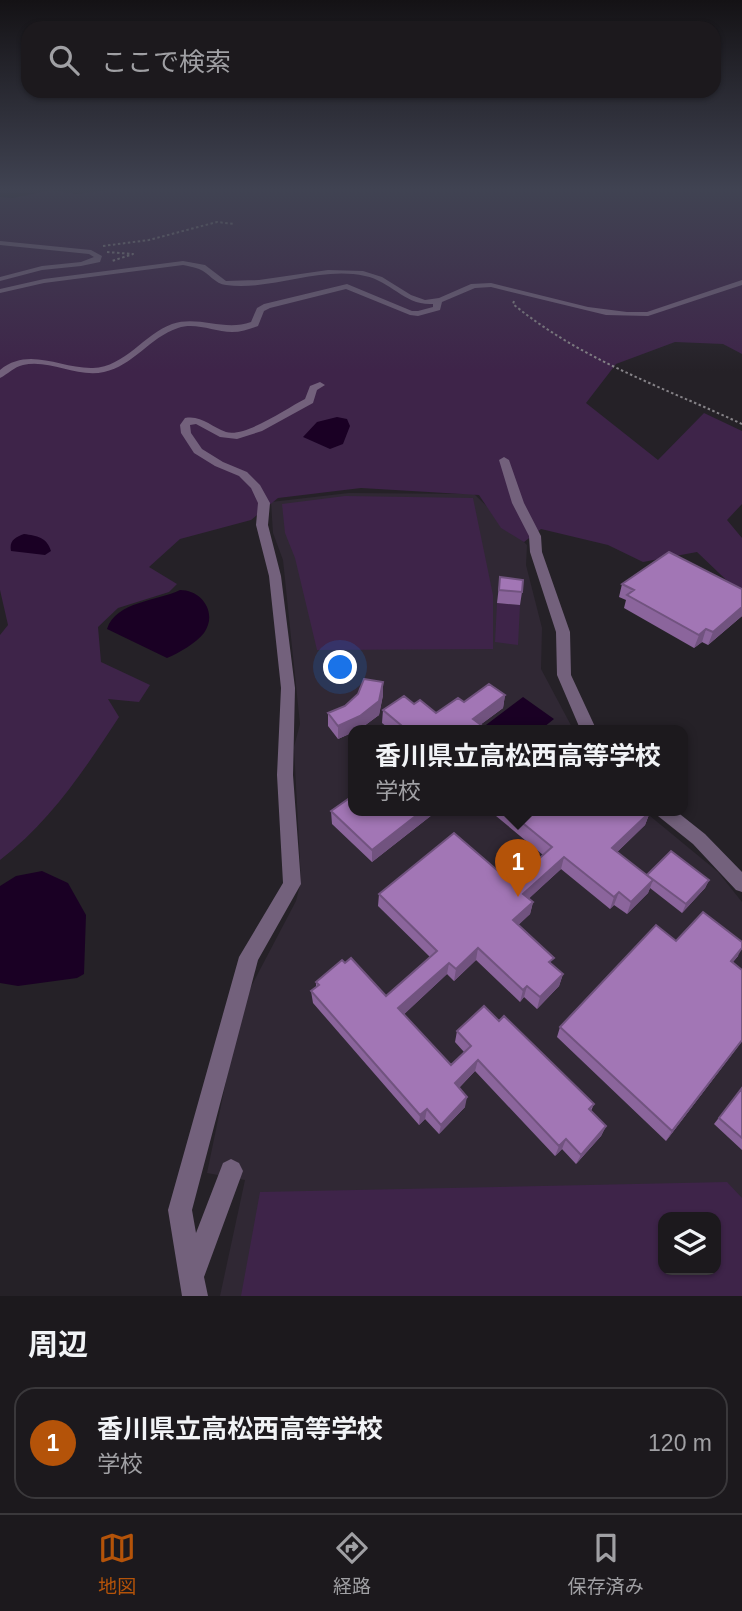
<!DOCTYPE html>
<html lang="ja">
<meta charset="utf-8">
<style>
:root{--surface:#1c191d;--page:#29262a;--text:#f1f3f6;--muted:#a0a0a4;--line:#3a383b;--accent:#b45309}
body{margin:0;font-family:Helvetica,"Noto Sans JP",sans-serif;background:var(--page);color:var(--text)}
.controls{position:absolute;right:21px;bottom:21px;display:grid;overflow:hidden;border-radius:14px;box-shadow:0 2px 5px #0004}
.controls button{width:63px;height:63px;display:grid;place-items:center;padding:0;border:0;border-bottom:2px solid var(--line);background:var(--surface);color:var(--text);font:35px sans-serif}
.you{position:absolute;left:341px;top:668px;width:24px;height:24px;margin:-18px;border:5px solid #fff;border-radius:50%;background:#1a73e8;box-shadow:0 0 0 10px #1a73e833}
.badge{display:grid;place-items:center;width:46px;height:46px;border-radius:50%;background:var(--accent);color:#fff;font-size:23px;font-weight:700}
.pin{position:absolute;translate:-50% -58px;filter:drop-shadow(0 2px 4px #0008)}
.pin::after{content:'';position:absolute;top:37px;width:24px;height:21px;background:inherit;clip-path:polygon(0 0,100% 0,50% 100%)}
.popup{position:absolute;left:348px;top:725px;width:340px;height:91px;box-sizing:border-box;display:grid;place-content:center;border-radius:14px;background:var(--surface);filter:drop-shadow(0 2px 5px #0005);font-size:23px;white-space:nowrap;color:var(--muted)}
.popup b{font-size:26px;color:var(--text)}
.popup::after{content:'';position:absolute;left:50%;top:100%;margin-left:-14px;border:14px solid transparent;border-top-color:var(--surface)}
.list{margin:0;padding:0;list-style:none}
h2{display:flex;justify-content:space-between;align-items:center;height:91px;margin:0;padding:0 28px;font-size:30px}
h2 small{font-size:23px;font-weight:400;color:var(--muted)}
.list li{display:grid;grid-template-columns:46px 1fr auto;gap:21px;align-items:center;box-sizing:border-box;height:112px;margin:0 14px 14px;padding:0 14px;border:2px solid var(--line);border-radius:21px}
.list b{display:block;font-size:26px;white-space:nowrap}
.list p{margin:0;font-size:23px;white-space:nowrap;color:var(--muted)}
.list em{font-size:23px;font-style:normal;color:var(--muted)}
.icon{flex:none;width:38px;height:38px;fill:none;stroke:currentColor;stroke-width:2;stroke-linecap:round;stroke-linejoin:round}
.map{position:relative;flex:none;width:742px;height:1296px;overflow:hidden}
.search{position:absolute;background:var(--surface);box-shadow:0 2px 5px #0004;left:21px;right:21px;top:21px;height:77px;display:flex;align-items:center;gap:18px;box-sizing:border-box;padding:0 24px;border-radius:21px;color:var(--muted);font-size:26px}
.sheet{height:217px;background:var(--surface)}
nav{display:flex;justify-content:space-around;align-items:center;box-sizing:border-box;height:98px;border-top:2px solid var(--line);background:var(--surface);font-size:19px;color:var(--muted)}
nav a{display:grid;justify-items:center;gap:4px}
nav .on{color:var(--accent)}
.map>svg:first-child{display:block}
</style>
<div class="map">
<svg width="742" height="1296" viewBox="0 0 742 1296">
<rect width="100%" height="100%" fill="#252127"/>
<!-- built -->
<path fill="#302834" fill-rule="evenodd" d="M349,493L474,494L527,545L526,565L542,628L541,669L574,731H354V811H644L718,872L742,902V1296H220L245,1180L207,1173L242,1004L296,901L301,881L294,747L300,724L283,560L273,533L271,502ZM663,1217H716V1270H663Z"/>
<!-- green -->
<path fill="#3e2449" fill-rule="evenodd" d="M116,189H742V354L723,344L675,342L616,364L586,403L658,460L704,413L742,431V504L727,520L742,538V595L697,552L643,562L608,545L541,529L524,542L501,528L479,495L361,488L278,498L251,520L180,539L149,567L177,584L169,592L118,608L98,627L101,662L150,685L139,702L108,699L119,717C85,769 50,822 0,860V635L8,625L0,590V197L13,198L52,190L77,194Z
M345,496L473,498L493,595V649L317,650L295,558L285,533L282,504Z
M497,603L520,605L518,645L495,642Z
M727,1182L742,1198V1296H241L260,1192ZM663,1217H716V1270H663Z"/>
<!-- water -->
<path fill="#1a0024" d="M337,417L347,419L350,426L343,444L330,449L303,437L317,422Z
M24,534C37,536 47,537 51,551L45,555L11,551C9,541 15,537 24,534Z
M180,590C202,590 218,613 204,633C196,643 179,653 167,658L107,629C116,601 158,601 180,590Z
M523,697L554,719L539,731H478Z
M42,871L68,883L86,915L84,974L77,978L18,986L0,983V886L16,876Z"/>
<g fill="none" stroke-linecap="round" stroke-linejoin="round">
<!-- path -->
<path stroke="#858287" stroke-width="2" stroke-dasharray="2.5 2.5" stroke-linecap="butt" d="M103,246L149,240L217,222L235,224
M107,252L133,254L112,261
M514,301L513,304C581,360 663,387 742,424"/>
<!-- minor -->
<path fill="#73617c" fill-rule="evenodd" d="M0,241L91,250L102,256L100,262L81,266L42,270L0,281V277L42,266L81,262L94,257L89,254L0,245Z
M183,261L205,265L226,281L259,280L328,270L363,271L382,277L411,295L425,300L439,298L471,284L491,283L588,307L627,312H647L742,280V285L648,316L606,315L491,287L475,288L442,302L440,310L418,316L410,315L346,289L270,308L264,311L258,326C249,329 241,332 232,332C214,332 196,322 178,328C150,337 133,366 104,372C77,378 50,359 23,365C14,367 8,374 0,378V370C29,346 61,369 93,368C125,367 144,334 172,324C199,315 224,332 251,322L257,308L264,304L347,284L412,311H418L433,307V304C405,306 391,281 365,276C319,266 272,291 226,285C215,284 209,273 199,269C194,267 188,266 183,265L44,283L0,293V289L44,279Z
M320,382L325,385L317,390L313,403L262,431L237,439L220,437L196,424L190,425L191,433L202,449L223,462L247,472L260,485L270,503L268,525L281,576L295,688L293,775L301,884L258,960L192,1210L196,1233L223,1163L231,1159L239,1163L243,1171L204,1277L208,1296H182L168,1210L239,957L283,883L277,775L281,688L269,576L256,525L258,503L251,488L239,476L215,466L194,453L181,433L180,425L185,418C202,415 211,427 226,432C245,438 287,408 305,399L310,386Z
M504,457L509,460L524,503L541,536L542,552L570,632L571,675L597,731H581L557,675L556,632L530,552L529,536L512,503L499,460Z
M656,811H676L705,834L742,872V892L736,890L693,844L658,816Z"/>
</g>
<!-- wall -->
<path fill="#8b659c" d="M500,577L522,592L520,605L497,603Z
M622,584L742,589V616L708,645L702,642L694,648L624,608L626,600L619,597Z
M383,695L379,715L360,729L338,739L328,726V713Z
M505,695L503,708L480,725L489,731H392L382,723L383,710L414,704L436,713L464,702Z
M331,811H437L372,862L332,824Z
M490,811H648L650,812L645,825L617,852L647,875L709,880L705,888L682,913L650,888L648,893L627,914L614,905L610,909L561,869L529,898L533,902L530,914L518,925L552,964L563,974L559,986L537,1009L524,997L520,1002L476,960L454,981L447,974L404,1014L451,1065L464,1052L455,1042L457,1031L499,1021L594,1104L591,1111L606,1126L601,1136L576,1164L562,1149L555,1156L475,1071L459,1088L465,1107L439,1134L425,1119L419,1125L313,1003L311,991L316,987V982L345,963L386,996L430,957L378,906L379,894L512,883L543,855Z
M676,941L738,956L733,962L742,1041L666,1141L557,1037L560,1027Z
M742,1088V1150L714,1124Z"/>
<!-- shaded-wall -->
<path fill="#71537f" d="M742,607V616L708,645L713,632Z
M706,629L702,642L694,648L699,635Z
M383,682V695L379,715L360,729L354,731V732L338,739V726Z
M505,695L503,708L472,731L473,719Z
M422,811H437L372,862V850Z
M650,812L645,825L608,861L612,848Z
M564,857L561,869L521,906L523,894Z
M653,880L648,893L627,914L631,902Z
M709,880L705,888L682,913L686,904Z
M619,892L614,905L610,909L614,897Z
M533,902L530,914L510,933L513,920Z
M478,948L476,960L454,981L456,969Z
M742,948L738,956L724,972L731,961Z
M449,963L447,974L398,1020V1008Z
M563,974L559,986L537,1009L540,997Z
M527,986L524,997L520,1002L523,990Z
M742,1040V1041L666,1141L672,1131Z
M478,1060L475,1071L453,1094L455,1083Z
M467,1097L465,1107L439,1134L441,1125Z
M427,1109L425,1119L419,1125L420,1115Z
M606,1126L601,1136L576,1164L581,1155Z
M566,1139L562,1149L555,1156L559,1146Z"/>
<!-- building -->
<path fill="#a276b5" stroke="#71537f" stroke-width="2" d="M669,552L742,589V607L713,632L706,629L699,635L627,595L634,590L622,584Z
M500,577L523,580L522,592L499,590Z
M364,679L383,682L379,701L360,716L338,726L328,713L345,706L358,694Z
M489,684L505,695L473,719L489,731H408L383,710L404,696L414,704L420,700L436,713L458,698L464,702Z
M354,795V811H422L372,850L331,811Z
M508,811H648L650,812L612,848L653,880L631,902L619,892L614,897L564,857L523,894L533,902L513,920L554,958L549,962L563,974L540,997L527,986L523,990L478,948L456,969L449,963L398,1008L451,1065L471,1046L457,1031L484,1006L499,1021L504,1016L594,1104L589,1109L606,1126L581,1155L566,1139L559,1146L478,1060L455,1083L467,1097L441,1125L427,1109L420,1115L311,991L319,985L316,982L342,960L345,963L351,958L386,996L437,951L379,894L454,833L512,883L552,847Z
M671,851L709,880L686,904L647,875Z
M703,912L742,942V948L731,961L742,970V1040L672,1131L560,1027L656,925L676,941Z
M742,1088V1138L719,1118Z"/>
<!-- sky -->
<linearGradient id="sky" x2="0" y2="1"><stop stop-color="#141215"/><stop offset="0.51" stop-color="#404352"/><stop offset="1" stop-color="#404352" stop-opacity="0"/></linearGradient>
<rect width="742" height="371" fill="url(#sky)"/>
</svg>
<div class="controls">
<button><svg class="icon" aria-label="layers" viewBox="0 0 24 24"><path d="M12 4l9 5-9 5-9-5zM3 14l9 5 9-5"/></svg></button>
</div>
<div class="you"></div>
<div class="pin badge" style="left:518px;top:897px">1</div>
<div class="popup"><b>香川県立高松西高等学校</b>学校</div>
<div class="search"><svg class="icon" aria-label="search" viewBox="0 0 24 24"><circle cx="10" cy="10" r="6"/><path d="M15 15l6 6"/></svg>ここで検索</div>
</div>
<section class="sheet">
<h2>周辺<small></small></h2>
<ul class="list">
<li><span class="badge">1</span><div><b>香川県立高松西高等学校</b><p>学校</p></div><em>120 m</em></li>
</ul>
</section>
<nav>
<a class="on"><svg class="icon" aria-label="map" viewBox="0 0 24 24"><path d="M3 6l6-2 6 2 6-2v14l-6 2-6-2-6 2zM9 4v14M15 6v14"/></svg>地図</a>
<a><svg class="icon" aria-label="directions" viewBox="0 0 24 24"><path d="M12 3l9 9-9 9-9-9zM9 14v-3h6M13 9l2 2-2 2"/></svg>経路</a>
<a><svg class="icon" aria-label="saved" viewBox="0 0 24 24"><path d="M7 4h10v16l-5-4-5 4z"/></svg>保存済み</a>
</nav>
